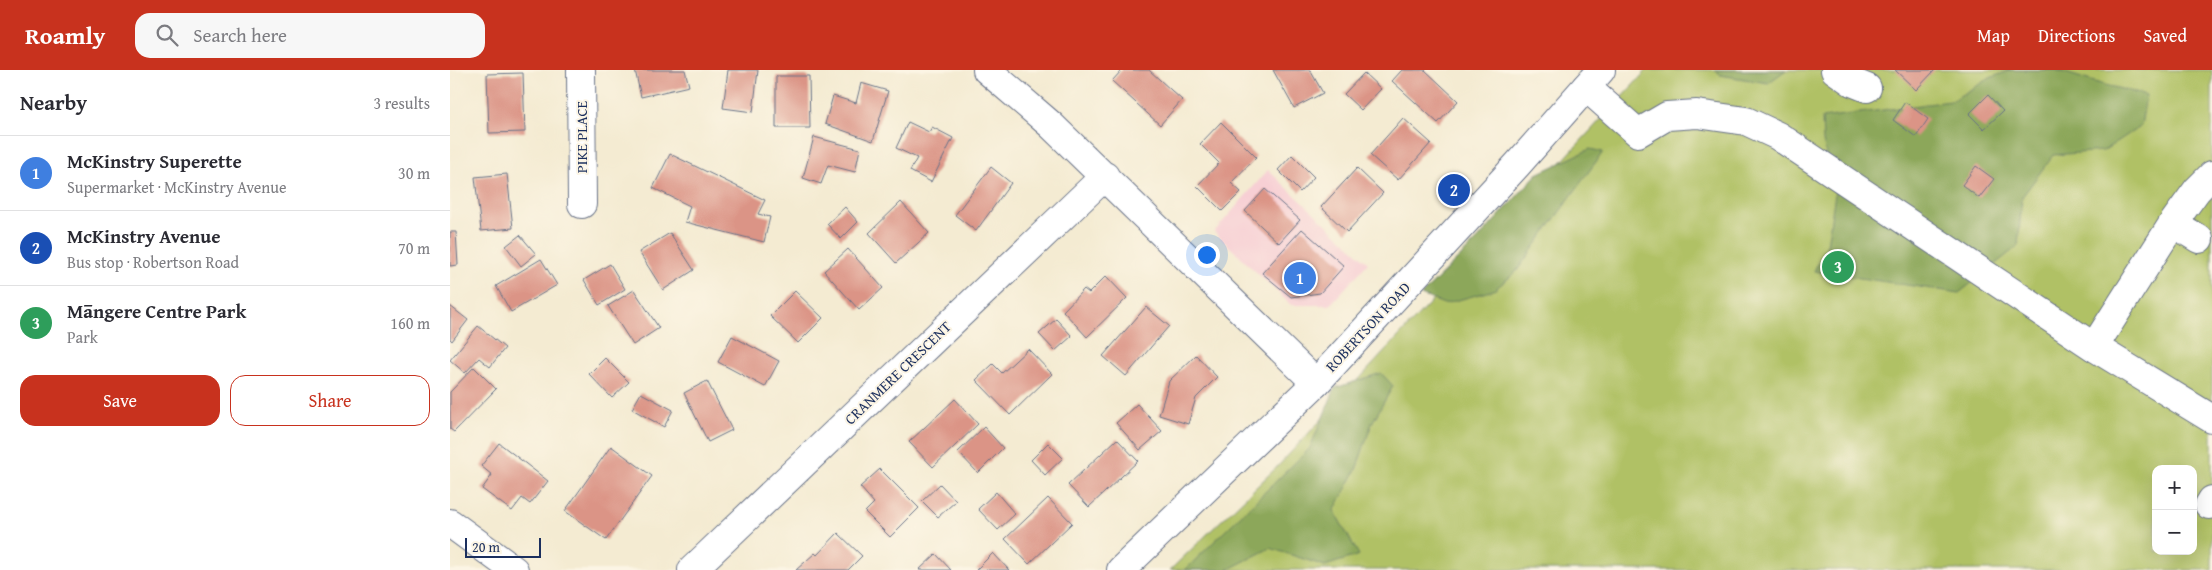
<!DOCTYPE html>
<meta charset="utf-8">
<style>
:root{--surface:#fff;--page:#f7f7f7;--text:#2b2b33;--muted:#7c7c81;--line:#e1e1e2;--accent:#c8321e}
body{margin:0;font-family:"Gentium Book Plus",serif;background:var(--page);color:var(--text)}
.controls{position:absolute;right:15px;bottom:15px;display:grid;overflow:hidden;border-radius:10px;box-shadow:0 5px 20px #0002}
.controls button{width:45px;height:45px;display:grid;place-items:center;padding:0;border:0;border-bottom:1px solid var(--line);background:var(--surface);color:var(--text);font:25px sans-serif}
.scale{position:absolute;left:15px;bottom:12px;width:76px;box-sizing:border-box;padding-left:5px;border:2px solid #1b2f5e;border-top:0;font-size:14px;line-height:18px;white-space:nowrap;color:#1b2f5e;-webkit-text-stroke:4px #fcf5e5;paint-order:stroke}
.you{position:absolute;left:756px;top:184px;width:18px;height:18px;margin:-12px;border:4px solid #fff;border-radius:50%;background:#1a73e8;box-shadow:0 0 0 8px #1a73e833}
.badge{display:grid;place-items:center;width:32px;height:32px;border-radius:50%;background:var(--accent);color:#fff;font-size:16px;font-weight:700}
.pin{position:absolute;translate:-50% -50%;border:2px solid #fff;box-shadow:0 1px 5px #0006}
.list{margin:0;padding:0;list-style:none}
h2{display:flex;justify-content:space-between;align-items:center;height:65px;margin:0;padding:0 20px;font-size:21px}
h2 small{font-size:16px;font-weight:400;color:var(--muted)}
.list li{display:grid;grid-template-columns:32px 1fr auto;gap:15px;align-items:center;box-sizing:border-box;height:75px;padding:0 20px;border-top:1px solid var(--line)}
.list b{display:block;font-size:19px;white-space:nowrap}
.list p{margin:0;font-size:16px;white-space:nowrap;color:var(--muted)}
.list em{font-size:16px;font-style:normal;color:var(--muted)}
.actions{display:flex;gap:10px;padding:15px 20px}
.actions a{flex:1;padding:11px 0;border:1px solid var(--accent);border-radius:15px;text-align:center;font-size:18px;color:var(--accent)}
.actions .main{background:var(--accent);color:#fff}
.icon{flex:none;width:28px;height:28px;fill:none;stroke:currentColor;stroke-width:2;stroke-linecap:round;stroke-linejoin:round}
.map{position:relative;flex:none;width:1762px;height:500px;overflow:hidden}
header{display:flex;align-items:center;gap:30px;box-sizing:border-box;height:70px;padding:0 25px;background:var(--accent);color:#fff}
header strong{font-size:24px}
nav{display:flex;gap:28px;margin-inline-start:auto;font-size:18px}
.search{width:350px;height:45px;background:var(--page);display:flex;align-items:center;gap:12px;box-sizing:border-box;padding:0 18px;border-radius:15px;color:var(--muted);font-size:19px}
main{display:flex}
aside{flex:1;background:var(--surface)}
.map>svg:first-child{display:block}
</style>
<header>
<strong>Roamly</strong>
<div class="search"><svg class="icon" aria-label="search" viewBox="0 0 24 24"><circle cx="10" cy="10" r="6"/><path d="M15 15l6 6"/></svg>Search here</div>
<nav><a>Map</a><a>Directions</a><a>Saved</a></nav>
</header>
<main>
<aside>
<h2>Nearby<small>3 results</small></h2>
<ul class="list">
<li><span class="badge" style="background:#3f7fe0">1</span><div><b>McKinstry Superette</b><p>Supermarket · McKinstry Avenue</p></div><em>30 m</em></li>
<li><span class="badge" style="background:#1a4fb4">2</span><div><b>McKinstry Avenue</b><p>Bus stop · Robertson Road</p></div><em>70 m</em></li>
<li><span class="badge" style="background:#2e9e5b">3</span><div><b>Māngere Centre Park</b><p>Park</p></div><em>160 m</em></li>
</ul>
<div class="actions"><a class="main">Save</a><a>Share</a></div>
</aside>
<div class="map">
<svg width="1762" height="500" viewBox="0 0 1762 500">
<rect width="100%" height="100%" fill="#fcf5e5"/>
<filter id="ink" filterUnits="userSpaceOnUse"><feTurbulence type="fractalNoise" baseFrequency=".02" numOctaves="2"/><feDisplacementMap in="SourceGraphic" scale="10" xChannelSelector="R" yChannelSelector="G"/><feConvolveMatrix kernelMatrix="1 2 1 2 8 2 1 2 1" color-interpolation-filters="sRGB"/></filter>
<filter id="wash" filterUnits="userSpaceOnUse"><feTurbulence type="fractalNoise" baseFrequency=".0096" numOctaves="4" result="noise"/><feDisplacementMap in="SourceGraphic" scale="20" xChannelSelector="R" yChannelSelector="G"/><feGaussianBlur stdDeviation="1.12" result="paint"/><feColorMatrix in="noise" values="0 0 0 0 0 0 0 0 0 0 0 0 0 0 0 0 0 1.4 0 .05"/><feComposite in="paint" operator="in"/></filter>
<g filter="url(#wash)">
<rect width="100%" height="100%" fill="#f4ebd2"/>
<!-- built -->
<path fill="#f7cfd4" d="M818,100L918,193L880,235H841L764,162Z"/>
<!-- green -->
<path fill="#b0c165" stroke="#667862" fill-rule="evenodd" d="M1197,0H1762V500H720L829,395ZM1706,399H1743V481H1706Z"/>
<!-- forest -->
<path fill="#8ca75a" stroke="#546b5c" d="M1265,0H1336L1318,13L1270,5Z
M1561,0H1606L1651,14L1696,25L1691,56L1653,81L1603,85L1572,127L1568,176L1509,223L1364,201L1377,175L1385,124L1373,71L1372,48L1501,31L1540,8Z
M1140,79L1153,82L1066,202L1044,220L994,234L971,225L1028,169L1087,104Z
M931,303L943,316L922,353L906,400L884,441L909,485L875,496L820,478L777,500H735L860,378L885,318Z"/>
<g id="blocks">
<!-- building -->
<path fill="#db9486" d="M185,0H235L239,16L191,27Z
M278,0H308L303,42L273,38Z
M672,0H699L732,30L710,55L662,11Z
M823,0H860L873,23L844,38Z
M952,0H975L1008,31L988,53L942,11Z
M1445,0H1485L1466,20Z
M73,3L75,62L39,63L37,4Z
M914,3L931,19L911,40L894,24Z
M326,6H359L360,58H326Z
M411,13L438,21L423,71L375,54L383,26L406,33Z
M1538,25L1553,41L1534,59L1519,44Z
M1455,32L1478,49L1466,67L1443,50Z
M953,48L981,73L948,110L920,85Z
M458,52L479,62L482,57L503,68L481,112L460,101L467,88L446,78Z
M771,52L806,87L781,113L791,122L772,141L747,116L769,93L750,74Z
M364,67L410,79L405,102L378,95L371,114L353,108Z
M220,84L315,130L308,144L320,147L314,172L235,152L240,136L203,118Z
M842,85L864,107L850,122L828,100Z
M1526,96L1544,109L1529,128L1512,115Z
M541,97L561,113L526,161L505,145Z
M907,98L933,123L897,162L871,137Z
M57,104L63,158L31,161L25,107Z
M815,119L850,150L829,173L795,141Z
M451,132L479,163L446,193L419,163Z
M395,137L408,152L391,169L377,154Z
M852,159L894,196L870,223L841,227L812,203Z
M0,162H6L8,195L0,196Z
M220,163L244,200L213,220L189,182Z
M70,165L86,184L71,196L56,176Z
M398,179L433,218L409,240L374,201Z
M91,189L107,215L61,242L46,216Z
M160,194L175,219L149,235L134,210Z
M656,206L677,228L637,267L613,241L634,219L639,223Z
M184,220L209,258L183,275L158,236Z
M345,221L373,248L348,273L320,246Z
M0,236L18,250L2,271L0,269Z
M696,237L719,256L676,306L653,286Z
M606,249L622,266L605,281L589,264Z
M28,256L55,278L40,297L29,288L15,303L0,290Z
M282,266L329,291L315,317L268,292Z
M578,279L602,304L560,345L526,310L543,294L552,303Z
M746,285L767,307L746,328L738,354L709,345L719,311Z
M155,288L179,312L162,328L139,304Z
M24,297L46,319L4,362L0,359V322Z
M257,311L282,360L258,372L234,323Z
M191,323L223,340L214,357L182,339Z
M505,329L528,354L483,397L459,372Z
M687,334L712,361L690,380L666,353Z
M534,357L553,378L528,403L508,382Z
M667,369L688,391L639,437L618,415Z
M49,373L98,411L80,434L72,428L62,441L32,419L42,405L31,396Z
M598,373L613,388L595,405L581,390Z
M161,376L202,406L156,470L115,441Z
M430,399L469,438L440,467L415,442L424,433L410,417Z
M490,414L506,431L488,447L472,431Z
M546,422L565,444L548,460L528,439Z
M598,428L622,453L579,494L555,469Z
M388,463L412,486L398,500H346L365,483L367,485Z
M543,483L559,500H526Z
M486,484L501,500H469Z"/>
</g>
</g>
<g filter="url(#ink)">
<use href="#blocks" fill-opacity="0" stroke="#677187" stroke-width="1"/>
<g fill="none" stroke-linecap="round" stroke-linejoin="round">
<defs>
<path id="minor" d="M131,0L132,134
M537,0L601,55L866,313
M1385,0L1402,12L1417,18
M1136,17L1188,63L1217,46L1247,44L1296,51L1328,66L1644,277L1762,349
M1723,153L1749,169
M1644,277L1723,153L1747,120L1762,105
M1759,435L1762,430
M0,453L64,500
M242,500L655,106"/>
<path id="major" d="M671,500L866,313L1067,95L1151,0"/>
</defs>
<!-- minor casing -->
<use href="#minor" stroke="#677187" stroke-width="30"/>
<!-- major casing -->
<use href="#major" stroke="#677187" stroke-width="30"/>
<!-- minor -->
<use href="#minor" stroke="#fff" stroke-width="28"/>
<!-- major -->
<use href="#major" stroke="#fff" stroke-width="28"/>
</g>
</g>
<g text-anchor="middle" stroke-width="4" stroke-linejoin="round" paint-order="stroke">
<!-- street labels -->
<g font-size="15" fill="#1b2f5e" stroke="#fcf5e5">
<text transform="translate(132 67) rotate(-90)" y="5">PIKE PLACE</text>
<text transform="translate(918 257) rotate(-47)" y="5">ROBERTSON ROAD</text>
<text transform="translate(448 303) rotate(-44)" y="5">CRANMERE CRESCENT</text>
</g>
</g>
</svg>
<div class="controls">
<button>+</button>
<button>−</button>
</div>
<div class="scale">20 m</div>
<div class="you"></div>
<div class="pin badge" style="left:850px;top:208px;background:#3f7fe0">1</div>
<div class="pin badge" style="left:1004px;top:120px;background:#1a4fb4">2</div>
<div class="pin badge" style="left:1388px;top:197px;background:#2e9e5b">3</div>
</div>
</main>
